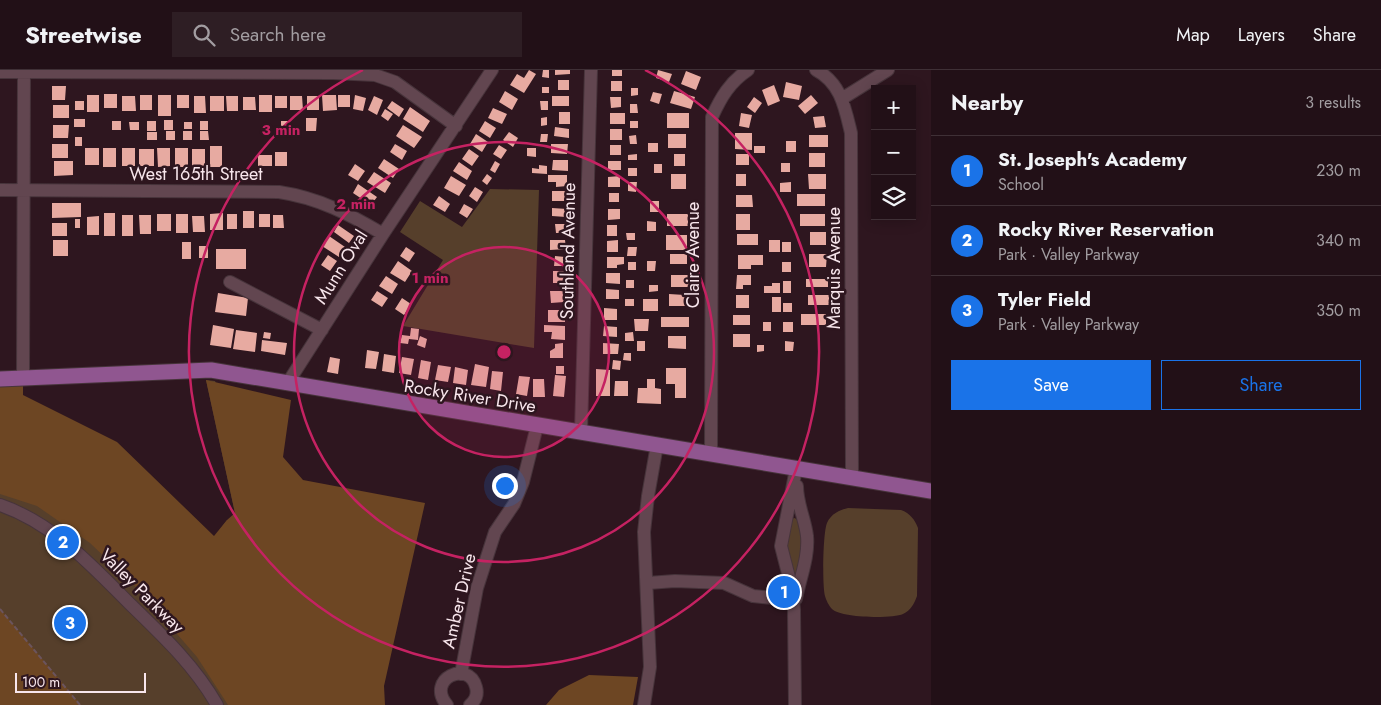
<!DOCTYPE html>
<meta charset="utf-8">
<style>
:root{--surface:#221017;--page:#2e1e24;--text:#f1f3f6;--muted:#a29da1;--line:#3f3036;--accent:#1a73e8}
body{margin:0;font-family:Jost,sans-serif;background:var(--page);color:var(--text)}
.controls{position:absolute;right:15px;top:15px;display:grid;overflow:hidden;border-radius:0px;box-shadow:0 2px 12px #0003}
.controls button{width:45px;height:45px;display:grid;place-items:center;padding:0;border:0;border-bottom:1px solid var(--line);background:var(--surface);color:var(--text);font:25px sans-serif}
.scale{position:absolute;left:15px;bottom:12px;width:131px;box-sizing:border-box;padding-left:5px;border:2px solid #f8e6ec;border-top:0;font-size:14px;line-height:18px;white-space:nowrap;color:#f8e6ec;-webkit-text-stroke:4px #2e161f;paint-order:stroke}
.you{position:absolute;left:504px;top:415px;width:18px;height:18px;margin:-12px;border:4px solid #fff;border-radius:50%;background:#1a73e8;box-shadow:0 0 0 8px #1a73e833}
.badge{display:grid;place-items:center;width:32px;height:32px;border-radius:50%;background:var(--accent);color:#fff;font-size:16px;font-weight:700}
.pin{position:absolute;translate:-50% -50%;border:2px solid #fff;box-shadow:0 1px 5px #0006}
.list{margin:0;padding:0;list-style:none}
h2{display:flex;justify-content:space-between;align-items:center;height:65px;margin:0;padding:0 20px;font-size:21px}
h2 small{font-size:16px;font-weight:400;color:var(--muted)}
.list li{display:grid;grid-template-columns:32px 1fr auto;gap:15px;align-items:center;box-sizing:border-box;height:70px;padding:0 20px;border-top:1px solid var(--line)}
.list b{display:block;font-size:19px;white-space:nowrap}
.list p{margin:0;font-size:16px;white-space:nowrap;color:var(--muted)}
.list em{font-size:16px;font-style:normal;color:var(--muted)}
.actions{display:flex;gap:10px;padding:15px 20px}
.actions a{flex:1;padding:11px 0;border:1px solid var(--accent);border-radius:0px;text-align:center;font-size:18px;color:var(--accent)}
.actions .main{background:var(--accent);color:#fff}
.icon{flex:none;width:28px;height:28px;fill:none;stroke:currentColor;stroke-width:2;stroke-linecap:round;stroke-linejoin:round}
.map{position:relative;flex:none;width:931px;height:635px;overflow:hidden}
header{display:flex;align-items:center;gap:30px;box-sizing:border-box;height:70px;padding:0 25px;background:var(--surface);border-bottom:1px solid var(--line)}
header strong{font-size:24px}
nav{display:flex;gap:28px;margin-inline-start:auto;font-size:18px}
.search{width:350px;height:45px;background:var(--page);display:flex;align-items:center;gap:12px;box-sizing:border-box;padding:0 18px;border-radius:0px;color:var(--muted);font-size:19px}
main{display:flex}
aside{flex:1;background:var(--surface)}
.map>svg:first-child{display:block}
</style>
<header>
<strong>Streetwise</strong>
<div class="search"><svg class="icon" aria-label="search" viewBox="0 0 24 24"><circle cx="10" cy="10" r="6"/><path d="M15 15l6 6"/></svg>Search here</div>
<nav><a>Map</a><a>Layers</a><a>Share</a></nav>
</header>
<main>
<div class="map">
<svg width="931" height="635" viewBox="0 0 931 635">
<rect width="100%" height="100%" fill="#2e161f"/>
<!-- green -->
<path fill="#563f2b" d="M490,119L539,120L534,278L403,256L443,190L400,162L420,131L462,157Z
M22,308L27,403L170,527L227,450L225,467L235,443L206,310L215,311L355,635H0V309Z
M848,438L901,440C910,443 915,450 918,458L917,526C914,534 911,540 903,544C892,549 841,548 832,539C829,536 826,530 825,526C822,515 823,462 827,453C831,444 839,440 848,438Z
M795,448C810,461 800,491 796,508L786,489L790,449Z"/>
<!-- forest -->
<path fill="#6d4623" d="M206,310L291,330L283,387L303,410L425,433L384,616L385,635H228L197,587L138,519L90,473L37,436L0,424V312H23V325L117,372L214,466L227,450L235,443Z
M0,539L81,635H0Z
M589,605L638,607L633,635H546L559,620Z"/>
<!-- building -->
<path fill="#e7aaa1" d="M529,0L536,4L524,23L510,15L517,4L524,8Z
M543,0H549V8L542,7Z
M555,0H570V4L555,5Z
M612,0H622V6H612Z
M658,0L672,4L669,12L656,8Z
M686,1L701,7L696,20L681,14Z
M558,10H569V20H558Z
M611,11H622V21H611Z
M786,12L802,16L799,30L783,27Z
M774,15L780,31L768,36L762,20Z
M52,16H66L65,30H52Z
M542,17H549V23H542Z
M631,18H638V25L631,26Z
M505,21L518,29L512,40L499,32Z
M674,21L695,27L691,39L670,33Z
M653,22L662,24L659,34L650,31Z
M104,24H117V38H104Z
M87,25H99V42H87Z
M140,25H152V40H140Z
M158,25H171V46H158Z
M177,25H189V38H177Z
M259,25H272V42H259Z
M322,25H336L337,40L323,41Z
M338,25H350V37H338Z
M355,25L366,28L363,41L353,39Z
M811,25L818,33L805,44L798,36Z
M122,26H135L136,41H122Z
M194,26H205L206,43H194Z
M210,26H224V41H210Z
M226,26H238V41H227Z
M275,26H287V38H275Z
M290,26H302L303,40H290Z
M307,26H319V40H307Z
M374,26L383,30L377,45L368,40Z
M552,26H569V36H552Z
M243,27H255L256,40H243Z
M610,27H621V37L611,38Z
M754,27L762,33L755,43L747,37Z
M75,31H84V40H75Z
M392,31L404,39L399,47L387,38Z
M540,31H548V40H541Z
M630,34H637L638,43H630Z
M53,35H69V48H53Z
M410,37L430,51L423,62L403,49Z
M493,38L507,44L502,54L488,48Z
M385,39L393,44L388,51L381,46Z
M559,42H570V54H559Z
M610,43H625V54H610Z
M667,43H689V58H667Z
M741,43L752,45L749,58L739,56Z
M824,46L826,57L815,58L813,47Z
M547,47V55L541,56V48Z
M306,48H317L316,61H306Z
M74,49H85V57H74Z
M164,50H173V60H164Z
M112,51H121V60H112Z
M147,51H156V61H147Z
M200,51H208V60H200Z
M281,51H289V61H281Z
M485,51L496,58L490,68L479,61Z
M630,51H638V58H630Z
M129,52H139V60H130Z
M184,52H192V59H184Z
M53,55H69L68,68H53Z
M403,55L422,67L414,78L396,66Z
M555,57L569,59V68L554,66Z
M610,59H622V70H610Z
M166,61H175V70H166Z
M183,61H192V70H183Z
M200,61H208L209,70H200Z
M147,62H157V70H147Z
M509,62L518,68L513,77L503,70Z
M735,63H752V80L735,79Z
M476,64L488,72L482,82L470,74Z
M541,64H548L547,72H540Z
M668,64H686V78H668Z
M636,65L637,74H630L629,66Z
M809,65H828V77H809Z
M75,67H82V76H75Z
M786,71H796V82H786Z
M648,73H658V82H648Z
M52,74H68V88H52Z
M395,74L407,81L402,90L390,82Z
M551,74H568L567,84L551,83Z
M499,75L507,80L501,89L493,84Z
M610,75H621V85H610Z
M210,76H222V97H210Z
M754,76H765V83H754Z
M85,78H99V95H85Z
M103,78H116V97H103Z
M122,78H135V96H122Z
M157,78H170V96L158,97Z
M175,78H188V97H175Z
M527,78H536V87L527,86Z
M139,79H154V96H139Z
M192,79H205V97H192Z
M469,79L479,86L472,96L462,89Z
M275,82H287V96H275Z
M809,83H825V97H809Z
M637,84V90H628V85Z
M674,84H685V96H674Z
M736,84H749V95H736Z
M258,85H272V96H258Z
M384,89L399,99L393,108L378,98Z
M553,90H568V101L552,100Z
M54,91H73V105L54,106Z
M495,91L500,94L495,103L490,100Z
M608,91H621V100H608Z
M459,92L472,101L467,110L453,101Z
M781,93H790V102H781Z
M355,94L365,101L358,111L348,105Z
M654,94H662V103H654Z
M539,95L547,96V104L532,103V98L539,99Z
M628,98H637V106H628Z
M374,102L391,113L385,123L367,112Z
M487,104L492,108L487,115L482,111Z
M671,104H686V119H671Z
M736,104H746V116H736Z
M808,104H826V119H809Z
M548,105H567V116L556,117V112H548Z
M451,106L466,115L459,126L444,118Z
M620,106V117H608V107Z
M628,112H637L636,122L628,121Z
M791,112V122H780V113Z
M358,114L377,127L371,135L353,123Z
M475,117L483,122L477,132L469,126Z
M552,121H566L567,131H552Z
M609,123H619V132H609Z
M797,124H825V136H797Z
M736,125H752L753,137H736Z
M439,126L450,134L445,142L433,135Z
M650,131H659V142H650Z
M52,133H81V147L52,148Z
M464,134L473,139L467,148L459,143Z
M552,138L567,139L566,147L552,146Z
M608,139H620V149L608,150Z
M243,141H254V158H243Z
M104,143H115V166H104Z
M223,143V160H210V144Z
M157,144H171V161H157Z
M176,144H188V163H176Z
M227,144H237V159H227Z
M259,144H270V157H259Z
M667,144H688V156H667Z
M736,144H750V160H736Z
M800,144H825V156H800Z
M122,145H133V166H122Z
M139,145H151V164H140Z
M273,145H283L284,158H273Z
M99,146V165H87V147Z
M192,146H204L205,162H193Z
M75,149H80V158H75Z
M647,151L656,152V161H647Z
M52,153H67V166H52Z
M555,154H565L566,163H556Z
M338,155L354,166L349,173L334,162Z
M607,155H617V166H607Z
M810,162H826V175H810Z
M626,163H635V170H627Z
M737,164H758V175H737Z
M666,165H687V180H666Z
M329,166L345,177L339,187L322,176Z
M53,170H68V186H53Z
M550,170H565L566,179L550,180Z
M618,170V182H607V171Z
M769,170H780V182H769Z
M182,172H191V189H182Z
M782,172H791V182H782Z
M199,176H208V188H199Z
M406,177L415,183L409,192L400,186Z
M628,177H637L636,186H627Z
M216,179H246V199H216Z
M670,184H687V194H670Z
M809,184H827L826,197H809Z
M328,185L337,191L330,201L321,195Z
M738,185H763V195H751V199H738Z
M555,186L565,187V196H554Z
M607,187H624V194L617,195V198H607Z
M398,191L412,201L405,212L390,203Z
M647,191H656L655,201H647Z
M628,192H636V200H628Z
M782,192H791V202H782Z
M553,201H565V213H553Z
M606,203H620V214L606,213Z
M671,205H691V217H671Z
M737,205H751V215H743V219H736Z
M386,206L398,214L392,224L379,216Z
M806,209H828V217H806Z
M626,210H634V218H626Z
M783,211H791V223H783Z
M772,213H780V223H764V216H772Z
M649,215H658V221L649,222Z
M606,219L619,220V229H606Z
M377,221L388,228L382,237L371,230Z
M550,221H564V232L551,233Z
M218,223L248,228L246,246L215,242Z
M669,224L685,225V236H669Z
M736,225H749V238H736Z
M808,225H829V235H808Z
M772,227H781V242H772Z
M402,228L411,234L404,245L395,239Z
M625,229H634V236H625Z
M643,229H658V241H643Z
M783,233H792V242H783Z
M604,238L617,239V250H604Z
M548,240H565V252H548Z
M801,244H826V255H801Z
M733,245H750V255H733Z
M661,247H689V257H661Z
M634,249H649L648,261H635Z
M763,252H771V261H763Z
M783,252H793V262H783Z
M213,255L234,259L231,278L210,275Z
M544,255L565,256V270L551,269L552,262H544Z
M604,256L617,257V267L603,266Z
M411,258L419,259L418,270L409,269L408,274L400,273L402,265L410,266Z
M236,260L257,263L255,282L233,279Z
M264,262L271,263L270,269L263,268Z
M633,262L634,271H625V263Z
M733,264H750V277H733Z
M420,266L427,269L425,278L417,275Z
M668,266H686V279L668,278Z
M262,270L287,273L285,285L261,281Z
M637,271H645V281H637Z
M785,271L794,272L793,281H785Z
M563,273V288H550V281L555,278V274Z
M603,273L619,274L618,284H603Z
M757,275H764V281L757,282Z
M367,280L379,282L376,299L365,298Z
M624,283H631V291L623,290Z
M384,284L396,286L394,303L382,301Z
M330,287L340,289L338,304L327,302Z
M402,287L414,289L411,305L399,303Z
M421,290L431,292L428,310L418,308Z
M613,290L621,291L620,300L612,299Z
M475,294L489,297L486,317L471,315Z
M438,295L451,297L448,312L435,310Z
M556,296H564V304H556Z
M455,297L468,300L466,315L453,313Z
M666,298H686V328H675V314H666Z
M596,299L610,300V326H596Z
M492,301L503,302L501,321L490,319Z
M555,305L566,306L564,327L553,326Z
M519,306L530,307L527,326L516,324Z
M533,309H544L545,327H533Z
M647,309H655V318L661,319V334L637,333L638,318H647Z
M615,311H628V326H614Z"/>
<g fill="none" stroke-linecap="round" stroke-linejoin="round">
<defs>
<path id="minor" d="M816,0C841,13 845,38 851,63L852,408
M0,2L333,3L375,5L395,12L456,56
M843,28L888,0
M0,120L279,122C319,128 349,144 383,164
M230,212L322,260
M23,309L24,0
M287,314L383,164L492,0
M581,362L591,0
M711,384L712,47C721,27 730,12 748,0
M0,435C53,453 91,495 130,534C162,565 195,596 217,635
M648,513L675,511L724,513L753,526L793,530
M796,529C800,508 809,487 807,466C805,449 797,434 797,416
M461,604L477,518L495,462L514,434L523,412L537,356
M447,635C425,609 469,589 476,617C478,624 476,630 470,635
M644,635L650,597L644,462L648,426L657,375
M795,635L794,540L792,519L781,476L796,399"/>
<path id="major" d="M0,309L211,300L931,421"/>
</defs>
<!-- minor casing -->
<use href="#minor" stroke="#47343b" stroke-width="14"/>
<!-- major casing -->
<use href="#major" stroke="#47343b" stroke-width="17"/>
<!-- path -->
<path stroke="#6b545d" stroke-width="2" stroke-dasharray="5 2.5" stroke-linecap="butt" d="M0,539L80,635"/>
<!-- minor -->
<use href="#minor" stroke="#624650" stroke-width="12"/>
<!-- major -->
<use href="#major" stroke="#905690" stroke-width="15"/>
</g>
<!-- distance rings -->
<circle cx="504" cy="282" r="105" fill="#c52262" fill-opacity=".12"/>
<g fill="none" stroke="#c52262" stroke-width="2.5">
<circle cx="504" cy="282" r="105"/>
<circle cx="504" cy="282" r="210"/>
<path d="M645 0A315 315 0 1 1 363 0"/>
</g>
<g text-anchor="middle" stroke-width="5" stroke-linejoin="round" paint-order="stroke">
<!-- street labels -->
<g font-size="18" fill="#f8e6ec" stroke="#2e161f">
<text x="196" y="110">West 165th Street</text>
<text transform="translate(568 181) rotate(-89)" y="6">Southland Avenue</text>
<text transform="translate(693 185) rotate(-90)" y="6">Claire Avenue</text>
<text transform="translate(341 197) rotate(-58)" y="6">Munn Oval</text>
<text transform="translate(834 198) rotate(-90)" y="6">Marquis Avenue</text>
<text transform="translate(470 326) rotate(9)" y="6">Rocky River Drive</text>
<text transform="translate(142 521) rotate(45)" y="6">Valley Parkway</text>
<text transform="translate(459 531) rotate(-77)" y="6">Amber Drive</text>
</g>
</g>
<circle cx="504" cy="282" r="8" fill="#c52262" stroke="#2e161f" stroke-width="2.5"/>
<g font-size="15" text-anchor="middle" font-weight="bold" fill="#c52262" stroke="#2e161f" stroke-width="5" stroke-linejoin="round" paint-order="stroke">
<text x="281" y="65">3 min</text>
<text x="356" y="139">2 min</text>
<text x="430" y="213">1 min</text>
</g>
</svg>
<div class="controls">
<button>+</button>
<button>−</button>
<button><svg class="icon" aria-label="layers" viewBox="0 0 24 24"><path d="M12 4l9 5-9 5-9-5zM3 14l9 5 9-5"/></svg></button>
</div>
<div class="scale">100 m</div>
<div class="you"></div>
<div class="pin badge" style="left:784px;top:522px">1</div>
<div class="pin badge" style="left:63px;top:472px">2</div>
<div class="pin badge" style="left:70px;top:553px">3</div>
</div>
<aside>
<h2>Nearby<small>3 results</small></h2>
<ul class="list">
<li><span class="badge">1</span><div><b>St. Joseph's Academy</b><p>School</p></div><em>230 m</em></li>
<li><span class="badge">2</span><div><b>Rocky River Reservation</b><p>Park · Valley Parkway</p></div><em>340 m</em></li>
<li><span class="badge">3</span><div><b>Tyler Field</b><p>Park · Valley Parkway</p></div><em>350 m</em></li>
</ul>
<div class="actions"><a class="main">Save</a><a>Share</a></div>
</aside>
</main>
